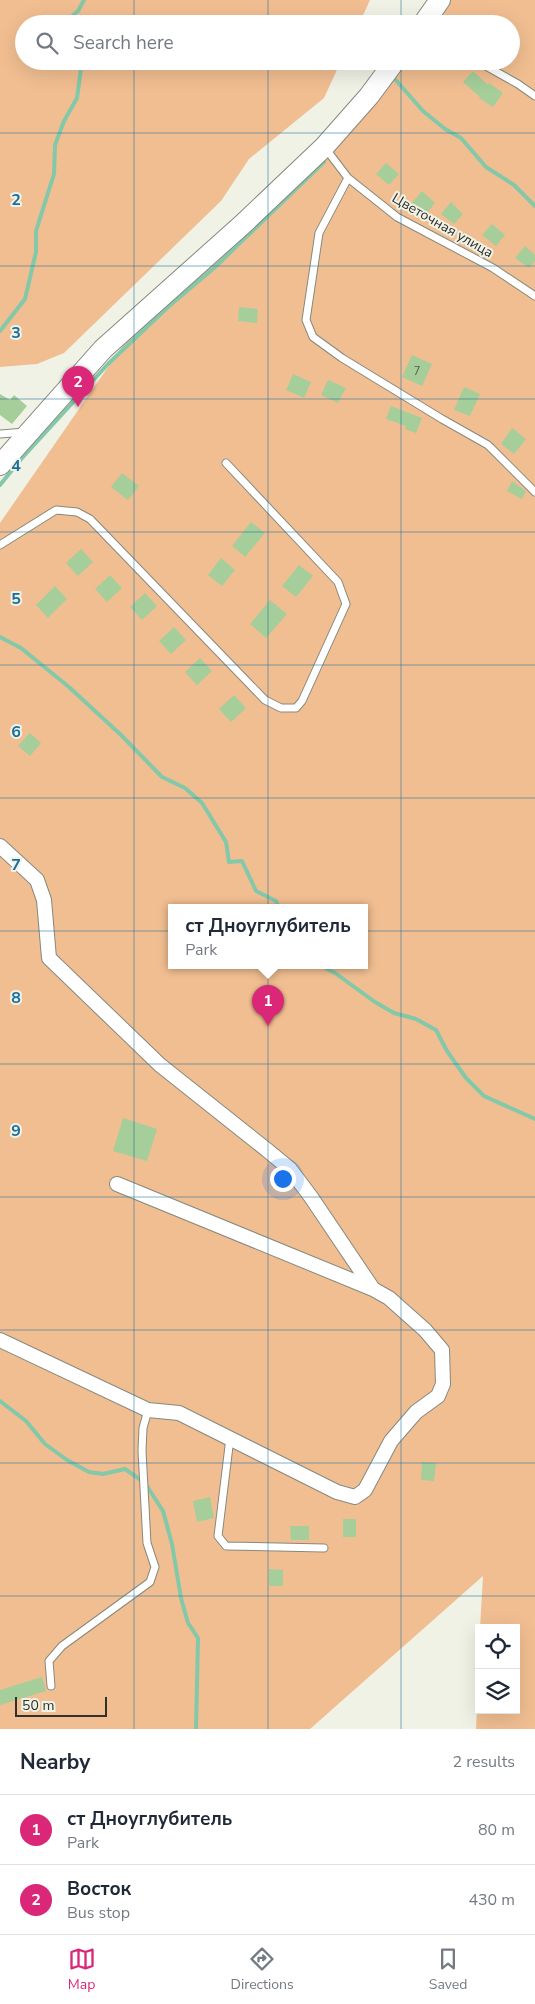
<!DOCTYPE html>
<meta charset="utf-8">
<style>
:root{--surface:#fff;--page:#f6f6f7;--text:#1f2937;--muted:#747a83;--line:#e0e1e3;--accent:#db2777}
body{margin:0;font-family:"Nunito Sans",sans-serif;background:var(--page);color:var(--text)}
.controls{position:absolute;right:15px;bottom:15px;display:grid;overflow:hidden;border-radius:0px;box-shadow:0 5px 20px #0002}
.controls button{width:45px;height:45px;display:grid;place-items:center;padding:0;border:0;border-bottom:1px solid var(--line);background:var(--surface);color:var(--text);font:25px sans-serif}
.scale{position:absolute;left:15px;bottom:12px;width:92px;box-sizing:border-box;padding-left:5px;border:2px solid #30302c;border-top:0;font-size:14px;line-height:18px;white-space:nowrap;color:#30302c;-webkit-text-stroke:4px #f0f2e5;paint-order:stroke}
.you{position:absolute;left:282px;top:1178px;width:18px;height:18px;margin:-12px;border:4px solid #fff;border-radius:50%;background:#1a73e8;box-shadow:0 0 0 8px #1a73e833}
.badge{display:grid;place-items:center;width:32px;height:32px;border-radius:50%;background:var(--accent);color:#fff;font-size:16px;font-weight:700}
.pin{position:absolute;translate:-50% -41px;filter:drop-shadow(0 1px 2px #0008)}
.pin::after{content:'';position:absolute;top:26px;width:18px;height:15px;background:inherit;clip-path:polygon(0 0,100% 0,50% 100%)}
.popup{position:absolute;left:168px;top:904px;width:200px;height:65px;box-sizing:border-box;display:grid;place-content:center;border-radius:0px;background:var(--surface);filter:drop-shadow(0 1px 4px #0005);font-size:16px;white-space:nowrap;color:var(--muted)}
.popup b{font-size:19px;color:var(--text)}
.popup::after{content:'';position:absolute;left:50%;top:100%;margin-left:-10px;border:10px solid transparent;border-top-color:var(--surface)}
.list{margin:0;padding:0;list-style:none}
h2{display:flex;justify-content:space-between;align-items:center;height:65px;margin:0;padding:0 20px;font-size:21px}
h2 small{font-size:16px;font-weight:400;color:var(--muted)}
.list li{display:grid;grid-template-columns:32px 1fr auto;gap:15px;align-items:center;box-sizing:border-box;height:70px;padding:0 20px;border-top:1px solid var(--line)}
.list b{display:block;font-size:19px;white-space:nowrap}
.list p{margin:0;font-size:16px;white-space:nowrap;color:var(--muted)}
.list em{font-size:16px;font-style:normal;color:var(--muted)}
.icon{flex:none;width:28px;height:28px;fill:none;stroke:currentColor;stroke-width:2;stroke-linecap:round;stroke-linejoin:round}
.map{position:relative;flex:none;width:535px;height:1729px;overflow:hidden}
.search{position:absolute;background:var(--surface);box-shadow:0 5px 20px #0002;left:15px;right:15px;top:15px;height:55px;display:flex;align-items:center;gap:12px;box-sizing:border-box;padding:0 18px;border-radius:28px;color:var(--muted);font-size:19px}
.sheet{height:205px;background:var(--surface)}
nav{display:flex;justify-content:space-around;align-items:center;box-sizing:border-box;height:70px;border-top:1px solid var(--line);background:var(--surface);font-size:14px;color:var(--muted)}
nav a{display:grid;justify-items:center;gap:2px}
nav .on{color:var(--accent)}
.map>svg:first-child{display:block}
</style>
<div class="map">
<svg width="535" height="1729" viewBox="0 0 535 1729">
<rect width="100%" height="100%" fill="#f0f2e5"/>
<!-- green -->
<path fill="#f1be91" fill-rule="evenodd" d="M0,0H370L359,24H24V61H341L324,98L249,159L221,201L64,353L37,364L0,367Z
M442,0H535V1729H476L479,1664V1710H516V1628H480L483,1576L310,1729H0V523L133,331L395,61H511V24H424ZM172,907H364V965H172Z"/>
<g fill="none" stroke-linecap="round" stroke-linejoin="round">
<!-- stream -->
<path stroke="#83c8a9" stroke-width="4" d="M63,24L78,11L84,0
M401,68L407,61
M394,78L423,111L445,129L461,138L486,167L514,185L535,206
M0,331L25,299L36,252V231L54,174L55,145L64,121L77,98L82,61
M0,485L22,458L108,364L168,307L214,268L324,162
M0,637L21,648L69,687L121,735L162,777L185,788L202,803L226,842L229,862L242,861L256,891L276,901L278,907
M320,965L335,973L375,1002L394,1013L416,1019L436,1030L447,1051L466,1078L484,1096L535,1119
M0,1401L26,1421L45,1444L67,1460L89,1472L103,1474L125,1469L145,1483L163,1511L172,1544L181,1598L188,1623L198,1638L196,1729"/>
</g>
<!-- building -->
<path fill="#a5ce9a" d="M473,71L488,85L489,83L503,93L493,107L479,98L480,97L463,82Z
M386,163L399,174L389,185L376,174Z
M422,191L435,203L426,214L412,203Z
M451,202L463,214L454,224L441,214Z
M492,224L505,235L496,246L482,235Z
M525,246L535,255V261L529,268L515,258Z
M239,307L258,309L257,323L238,321Z
M412,355L432,364L422,386L402,377Z
M293,374L311,382L304,398L286,390Z
M328,380L346,388L338,403L321,395Z
M464,387L480,394L470,416L454,410Z
M0,394L10,400L14,395L27,406L12,424L0,415Z
M391,406L422,418L416,433L405,429L406,426L386,419Z
M512,428L526,439L514,454L501,444Z
M122,473L139,486L128,500L111,487Z
M512,481L526,491L522,499L507,491Z
M251,522L265,533L245,557L232,546Z
M81,549L93,562L78,576L66,563Z
M221,558L235,570L222,586L208,575Z
M299,565L313,576L296,597L282,586Z
M110,575L122,588L107,602L95,589Z
M55,586L67,599L48,618L36,605Z
M145,593L157,606L142,620L130,607Z
M270,600L287,614L266,638L250,624Z
M174,627L186,640L171,654L159,641Z
M200,658L212,671L197,685L185,672Z
M234,695L246,708L231,722L219,709Z
M30,733L41,743L30,756L18,746Z
M123,1118L157,1129L147,1161L113,1151Z
M422,1462L436,1463L434,1481L421,1480Z
M210,1497L214,1518L197,1522L193,1501Z
M343,1519H356V1537H343Z
M290,1526H309V1540H291Z
M269,1569L283,1570V1586H269Z
M42,1677L46,1691L0,1705V1690Z"/>
<g fill="none" stroke-linecap="round" stroke-linejoin="round">
<defs>
<path id="lane" d="M477,61L518,84L535,96
M326,149L348,178L397,217L493,268L535,296
M348,178L319,233L306,320L313,337L342,358L442,419L488,445L535,492
M0,434L25,432
M0,545L56,510L77,512L90,519L265,700L281,708H296L302,701L346,604L338,582L226,463
M230,1438L218,1536L226,1546L324,1548
M51,1686L49,1661L62,1646L150,1582L155,1567L147,1543L142,1451L143,1428L148,1410"/>
<path id="street" d="M0,846L37,880L44,900L49,958L160,1065L267,1150L290,1169L311,1197L373,1289
M0,1340L148,1410L179,1413L337,1492L355,1497L365,1490L391,1441L416,1412L438,1396L443,1384L442,1350L425,1330L389,1298L373,1289L117,1184"/>
<path id="secondary" d="M423,24L440,0
M0,465L103,349L243,224L324,147L369,96L395,61"/>
</defs>
<!-- lane casing -->
<use href="#lane" stroke="#87897e" stroke-width="9"/>
<!-- street casing -->
<use href="#street" stroke="#87897e" stroke-width="16"/>
<!-- secondary casing -->
<use href="#secondary" stroke="#87897e" stroke-width="22"/>
<!-- lane -->
<use href="#lane" stroke="#fff" stroke-width="7"/>
<!-- street -->
<use href="#street" stroke="#fff" stroke-width="14"/>
<!-- secondary -->
<use href="#secondary" stroke="#fff" stroke-width="20"/>
</g>
<!-- grid -->
<path fill="none" stroke="#1a6e9e" stroke-width="1" stroke-opacity="0.55" d="M134,0V24M268,0V24M401,0V24M134,61V1729M268,61V1729M401,61V1729M0,133H535M0,266H535M0,399H535M0,532H535M0,665H535M0,798H535M0,931H535M0,1064H535M0,1197H535M0,1330H535M0,1463H535M0,1596H535"/>
<g text-anchor="middle" stroke-width="4" stroke-linejoin="round" paint-order="stroke">
<!-- number labels -->
<g font-size="11" fill="#4d5848">
<text x="417" y="375">7</text>
</g>
<!-- street labels -->
<g font-size="14" fill="#30302c" stroke="#f0f2e5">
<text transform="translate(443 225) rotate(30)" y="5">Цветочная улица</text>
</g>
</g>
<g font-size="16" text-anchor="middle" font-weight="bold" fill="#1a6e9e" stroke="#f0f2e5" stroke-width="4" stroke-linejoin="round" paint-order="stroke">
<text x="16" y="205">2</text>
<text x="16" y="338">3</text>
<text x="16" y="471">4</text>
<text x="16" y="604">5</text>
<text x="16" y="737">6</text>
<text x="16" y="870">7</text>
<text x="16" y="1003">8</text>
<text x="16" y="1136">9</text>
</g>
</svg>
<div class="controls">
<button><svg class="icon" aria-label="locate" viewBox="0 0 24 24"><circle cx="12" cy="12" r="6"/><path d="M12 2v4M12 18v4M2 12h4M18 12h4"/></svg></button>
<button><svg class="icon" aria-label="layers" viewBox="0 0 24 24"><path d="M12 4l9 5-9 5-9-5zM3 14l9 5 9-5"/></svg></button>
</div>
<div class="scale">50 m</div>
<div class="you"></div>
<div class="pin badge" style="left:268px;top:1026px">1</div>
<div class="popup"><b>ст Дноуглубитель</b>Park</div>
<div class="pin badge" style="left:78px;top:407px">2</div>
<div class="search"><svg class="icon" aria-label="search" viewBox="0 0 24 24"><circle cx="10" cy="10" r="6"/><path d="M15 15l6 6"/></svg>Search here</div>
</div>
<section class="sheet">
<h2>Nearby<small>2 results</small></h2>
<ul class="list">
<li><span class="badge">1</span><div><b>ст Дноуглубитель</b><p>Park</p></div><em>80 m</em></li>
<li><span class="badge">2</span><div><b>Восток</b><p>Bus stop</p></div><em>430 m</em></li>
</ul>
</section>
<nav>
<a class="on"><svg class="icon" aria-label="map" viewBox="0 0 24 24"><path d="M3 6l6-2 6 2 6-2v14l-6 2-6-2-6 2zM9 4v14M15 6v14"/></svg>Map</a>
<a><svg class="icon" aria-label="directions" viewBox="0 0 24 24"><path d="M12 3l9 9-9 9-9-9zM9 14v-3h6M13 9l2 2-2 2"/></svg>Directions</a>
<a><svg class="icon" aria-label="saved" viewBox="0 0 24 24"><path d="M7 4h10v16l-5-4-5 4z"/></svg>Saved</a>
</nav>
